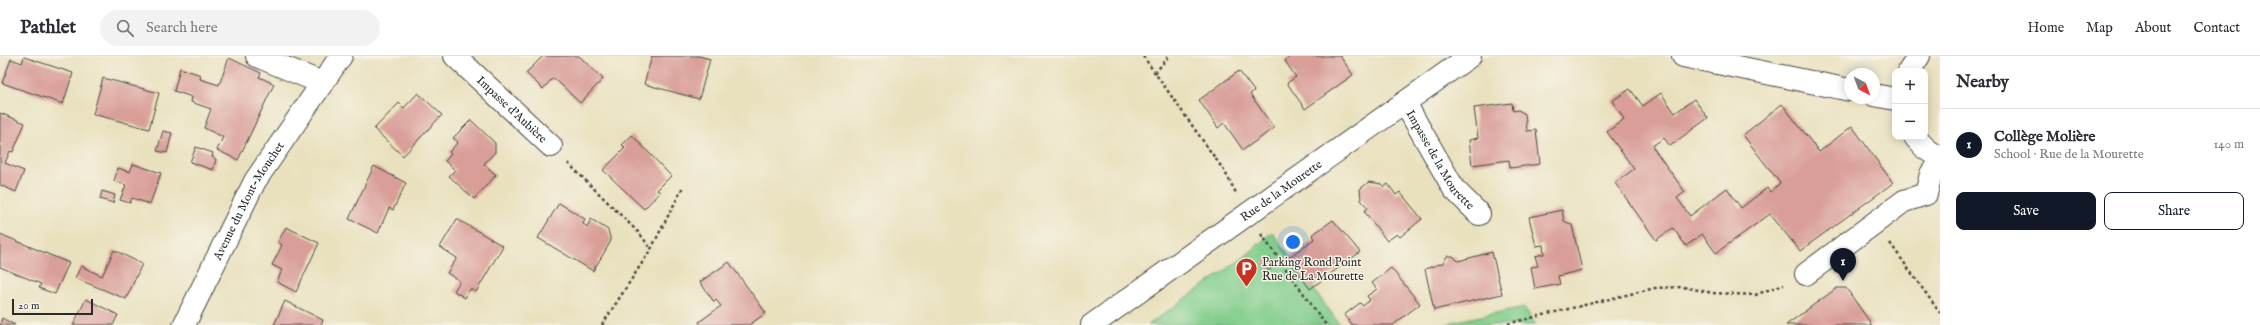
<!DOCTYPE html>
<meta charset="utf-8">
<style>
:root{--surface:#fff;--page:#f2f2f3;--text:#2b2b33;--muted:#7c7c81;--line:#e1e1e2;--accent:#111827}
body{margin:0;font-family:"IM FELL English",serif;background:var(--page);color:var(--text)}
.controls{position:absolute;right:12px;top:12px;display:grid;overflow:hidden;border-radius:8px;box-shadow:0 2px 10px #0003}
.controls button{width:36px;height:36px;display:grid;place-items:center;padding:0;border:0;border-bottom:1px solid var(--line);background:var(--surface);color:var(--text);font:20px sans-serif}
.compass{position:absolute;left:1844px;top:12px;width:36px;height:36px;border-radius:50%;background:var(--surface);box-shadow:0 2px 10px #0003;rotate:139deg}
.scale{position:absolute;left:12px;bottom:10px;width:81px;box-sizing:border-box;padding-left:4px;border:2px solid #2b2b2b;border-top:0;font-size:11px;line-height:14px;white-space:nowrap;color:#2b2b2b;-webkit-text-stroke:3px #f7f3e8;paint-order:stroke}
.you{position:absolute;left:1293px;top:186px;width:14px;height:14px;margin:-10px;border:3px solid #fff;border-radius:50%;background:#1a73e8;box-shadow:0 0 0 6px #1a73e833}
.badge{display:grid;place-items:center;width:26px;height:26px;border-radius:50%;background:var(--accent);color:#fff;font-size:13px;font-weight:700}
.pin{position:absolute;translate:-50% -33px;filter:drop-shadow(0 1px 2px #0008)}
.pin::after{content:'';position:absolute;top:21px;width:14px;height:12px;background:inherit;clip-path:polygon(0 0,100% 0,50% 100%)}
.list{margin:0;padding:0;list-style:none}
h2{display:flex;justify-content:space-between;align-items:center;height:52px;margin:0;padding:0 16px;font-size:17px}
h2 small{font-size:13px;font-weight:400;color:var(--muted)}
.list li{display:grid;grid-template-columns:26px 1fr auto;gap:12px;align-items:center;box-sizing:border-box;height:72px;padding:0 16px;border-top:1px solid var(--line)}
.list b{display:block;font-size:15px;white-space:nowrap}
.list p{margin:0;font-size:13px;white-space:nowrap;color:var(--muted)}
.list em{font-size:13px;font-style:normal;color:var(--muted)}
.actions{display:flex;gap:8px;padding:12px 16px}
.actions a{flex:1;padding:9px 0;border:1px solid var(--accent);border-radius:8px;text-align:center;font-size:14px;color:var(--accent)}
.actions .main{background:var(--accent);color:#fff}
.icon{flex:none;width:22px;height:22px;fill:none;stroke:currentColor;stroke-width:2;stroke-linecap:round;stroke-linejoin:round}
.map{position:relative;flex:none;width:1940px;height:269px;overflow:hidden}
header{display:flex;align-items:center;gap:24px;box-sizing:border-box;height:56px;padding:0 20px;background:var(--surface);border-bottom:1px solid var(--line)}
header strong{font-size:19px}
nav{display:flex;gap:22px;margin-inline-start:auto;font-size:14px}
.search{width:280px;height:36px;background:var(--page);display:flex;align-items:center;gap:10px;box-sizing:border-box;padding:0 14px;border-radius:22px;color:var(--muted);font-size:15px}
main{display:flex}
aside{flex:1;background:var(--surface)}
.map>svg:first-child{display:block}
</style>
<header>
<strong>Pathlet</strong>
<div class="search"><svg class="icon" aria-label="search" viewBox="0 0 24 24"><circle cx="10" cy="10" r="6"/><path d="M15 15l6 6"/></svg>Search here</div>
<nav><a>Home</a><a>Map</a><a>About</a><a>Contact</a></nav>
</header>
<main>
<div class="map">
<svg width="1940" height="269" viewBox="0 0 1940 269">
<rect width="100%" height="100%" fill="#f7f3e8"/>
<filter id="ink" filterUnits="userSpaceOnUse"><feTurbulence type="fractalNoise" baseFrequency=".025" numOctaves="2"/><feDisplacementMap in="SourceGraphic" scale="8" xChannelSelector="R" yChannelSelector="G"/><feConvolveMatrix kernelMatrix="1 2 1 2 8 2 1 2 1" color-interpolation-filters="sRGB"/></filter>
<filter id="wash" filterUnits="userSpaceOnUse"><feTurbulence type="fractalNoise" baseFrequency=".012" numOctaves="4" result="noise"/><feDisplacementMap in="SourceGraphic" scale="16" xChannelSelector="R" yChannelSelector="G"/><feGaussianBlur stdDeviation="0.9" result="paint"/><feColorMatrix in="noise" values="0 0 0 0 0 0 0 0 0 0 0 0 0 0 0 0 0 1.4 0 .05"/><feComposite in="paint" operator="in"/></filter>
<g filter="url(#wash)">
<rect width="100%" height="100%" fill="#e9e1be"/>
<!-- green -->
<path fill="#82ce8c" stroke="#567c5c" d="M1272,176L1340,269H1148L1247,199Z
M1524,251L1536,269H1446L1452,266Z"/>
<g id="blocks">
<!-- building -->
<path fill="#d99e98" d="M543,0H579L603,23L580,47L555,23H552L543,33L526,17Z
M652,0H699L710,3L699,43L644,28Z
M1290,0H1340L1353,19L1305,53L1287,27L1296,21L1285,5Z
M24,1L73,17L63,48L2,27L11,3L22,7Z
M229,2L261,17L259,21L274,28L238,104L217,94L223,81L204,72L211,53L191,46L192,41L174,35L180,12L201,19L200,23L219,29Z
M1239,15L1254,35L1250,38L1274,72L1243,94L1224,67L1218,72L1199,44Z
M103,22L159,37L149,73L93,58Z
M1630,33L1643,50L1661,37L1675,57L1694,43L1708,62L1670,90L1664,82L1652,90L1685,136L1677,142L1690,160L1727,132L1741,152L1767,132L1770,136L1780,127L1743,79L1782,48L1819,96L1852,70L1893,127L1800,195L1770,158L1716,197L1702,178L1686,190L1673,172L1656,184L1615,127L1634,113L1607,76L1624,63L1612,45Z
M418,37L442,59L403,100L374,73L399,47L404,52Z
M1512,47L1513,55L1518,54L1525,58L1527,75L1536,74L1540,108L1510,112L1509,104L1472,109L1469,84L1478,82L1474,52Z
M0,57L25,67L13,96L10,95L5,107L24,115L16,136L0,129Z
M471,64L495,87V96L484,108L496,119L474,143L449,120L455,114L445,105L451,98L449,96L458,86L453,82Z
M163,75L172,77L167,97L157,95Z
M632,79L671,120L657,134L660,136L644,153L603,114L625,92L622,89Z
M196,91L213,97L212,101L216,103L213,114L190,106Z
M133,108L161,117L150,148L132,142L130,147L120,144L126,129L114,125L118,112L130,116Z
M374,110L406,127L393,154L389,152L378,177L349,163Z
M1369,126L1381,128L1384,131L1388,128L1396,139L1400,136L1422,163L1400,181L1397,178L1387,185L1364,155L1368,152L1361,144L1360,133Z
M102,135L115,139L113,147L100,143Z
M559,147L585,163L583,168L587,171L591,163L608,174L611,185L593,215L538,182Z
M1562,154L1564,165L1572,169L1582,214L1558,220L1560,228L1535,233L1531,211L1538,210L1535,200L1544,198L1543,189L1536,190L1529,161Z
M457,163L503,190L476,236L470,233L465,242L454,235L460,225L447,217L457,202L440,191Z
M1333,164L1360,196L1310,233L1288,202L1314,183L1312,179Z
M286,171L319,187L296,236L277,226L282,214L272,209L282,189L278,186Z
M0,178L69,207L55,238L39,232L41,228L0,211Z
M114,194L142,208L126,243L75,222L81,210L102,220Z
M1492,196L1502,238L1434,254L1425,213L1443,207L1447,200H1453L1458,205Z
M1269,201L1274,210L1268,215L1263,207Z
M729,206L766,257L749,269H701L699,266L721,250L716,244L714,246L700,226Z
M1391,212L1420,248L1393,269H1352L1344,259L1360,247L1363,250L1370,244L1367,240L1377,233L1372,227Z
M1837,232H1846L1872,269H1786Z
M86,243L118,259L113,269H73Z
M285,245L323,264L321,269H274Z
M2,262L15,269H0Z"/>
</g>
</g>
<g filter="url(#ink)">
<use href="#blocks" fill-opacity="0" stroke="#484641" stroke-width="1"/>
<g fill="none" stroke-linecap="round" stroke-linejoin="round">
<defs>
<g id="minor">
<path d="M257,0L322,27"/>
<path id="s1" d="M455,0L551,90"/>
<path d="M1683,0L1850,34"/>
<path d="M1909,15L1919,0"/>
<path d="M1874,39L1895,43"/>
<path id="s2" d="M1405,47L1454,133L1479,158"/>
<path d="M1915,81L1926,93L1940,102"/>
<path d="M1806,218L1904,145L1926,138L1931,118L1940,105"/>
<path id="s3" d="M1092,269L1470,0"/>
</g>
<g id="major">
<path id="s4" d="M184,269L255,125L341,0"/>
</g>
</defs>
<!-- minor casing -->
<use href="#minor" stroke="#484641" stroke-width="24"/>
<!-- major casing -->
<use href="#major" stroke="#484641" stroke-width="24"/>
<!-- path -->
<path stroke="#484641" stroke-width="2.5" stroke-dasharray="3 3" stroke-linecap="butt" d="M1143,0L1225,116L1236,137
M1155,17L1169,0
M568,107L640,178L651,193
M1261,178L1326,269
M1890,187L1940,257
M602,269L651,193L683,131
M1502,269L1655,232L1683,231L1713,237L1755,239L1784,228"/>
<!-- minor -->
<use href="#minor" stroke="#fff" stroke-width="22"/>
<!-- major -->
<use href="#major" stroke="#fff" stroke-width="22"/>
</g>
</g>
<!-- icons -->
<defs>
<symbol id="parking-pin" viewBox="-11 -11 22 30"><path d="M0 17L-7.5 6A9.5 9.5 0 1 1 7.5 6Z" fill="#c8321e" stroke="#f7f3e8"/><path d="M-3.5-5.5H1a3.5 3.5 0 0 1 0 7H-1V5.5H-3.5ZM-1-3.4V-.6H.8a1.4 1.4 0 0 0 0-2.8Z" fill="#fff"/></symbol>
</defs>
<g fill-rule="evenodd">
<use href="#parking-pin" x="1234" y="200" width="25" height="34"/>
</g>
<g text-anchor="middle" stroke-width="3" stroke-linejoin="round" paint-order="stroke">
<!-- street labels -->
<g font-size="12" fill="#2b2b2b" stroke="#f7f3e8">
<text dy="4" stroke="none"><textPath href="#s1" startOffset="78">Impasse d'Aubière</textPath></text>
<text dy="4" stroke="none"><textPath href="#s2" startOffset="67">Impasse de la Mourette</textPath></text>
<text dy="4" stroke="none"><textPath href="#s3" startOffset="232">Rue de la Mourette</textPath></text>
<text dy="4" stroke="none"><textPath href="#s4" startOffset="140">Avenue du Mont-Mouchet</textPath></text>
</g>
<!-- poi labels -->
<g font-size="12" fill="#2b2b2b" stroke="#f7f3e8" text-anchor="start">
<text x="1262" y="210">Parking Rond Point<tspan x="1262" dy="14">Rue de La Mourette</tspan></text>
</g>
</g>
</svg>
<div class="controls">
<button>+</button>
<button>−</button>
</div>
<svg class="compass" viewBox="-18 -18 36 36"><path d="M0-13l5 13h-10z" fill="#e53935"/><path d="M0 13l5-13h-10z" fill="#7c7c81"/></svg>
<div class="scale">20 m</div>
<div class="you"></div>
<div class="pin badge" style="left:1843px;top:225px">1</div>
</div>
<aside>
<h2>Nearby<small></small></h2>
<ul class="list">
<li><span class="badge">1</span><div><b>Collège Molière</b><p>School · Rue de la Mourette</p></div><em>140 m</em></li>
</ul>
<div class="actions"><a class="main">Save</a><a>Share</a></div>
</aside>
</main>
